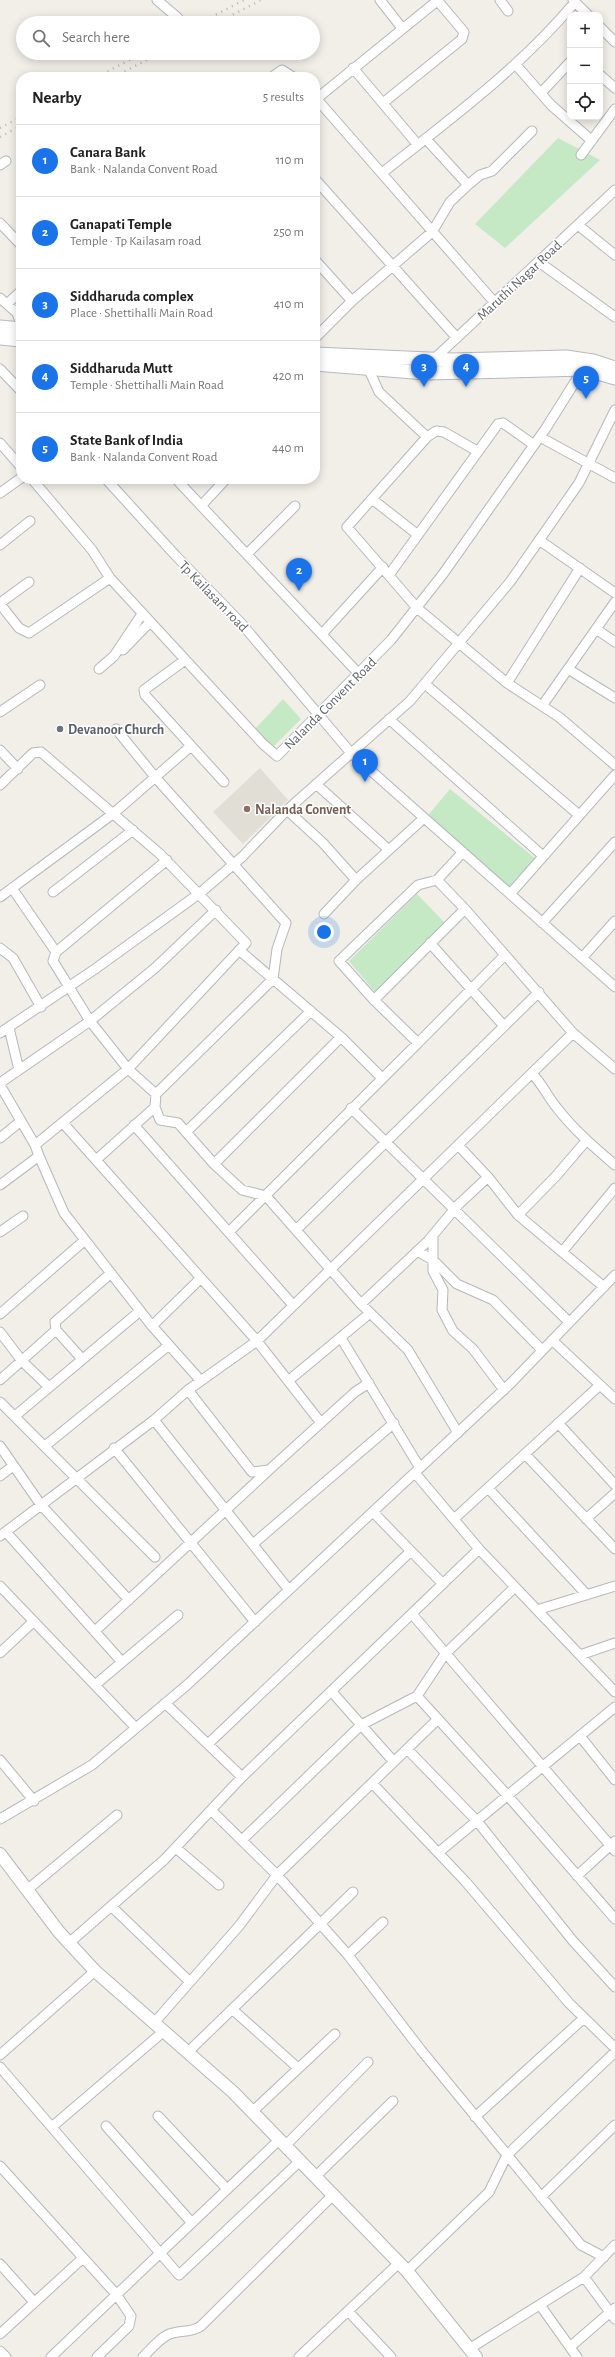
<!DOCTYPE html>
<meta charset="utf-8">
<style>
:root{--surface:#fff;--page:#f2f2f2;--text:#222;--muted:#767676;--line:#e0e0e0;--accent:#1a73e8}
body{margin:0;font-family:"Alegreya Sans",sans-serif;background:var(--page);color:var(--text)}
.controls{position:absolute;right:12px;top:12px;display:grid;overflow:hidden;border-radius:8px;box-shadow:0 2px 10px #0003}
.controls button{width:36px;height:36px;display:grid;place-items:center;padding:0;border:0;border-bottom:1px solid var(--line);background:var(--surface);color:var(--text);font:20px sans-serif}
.you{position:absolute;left:324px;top:932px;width:14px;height:14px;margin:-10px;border:3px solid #fff;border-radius:50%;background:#1a73e8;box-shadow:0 0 0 6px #1a73e833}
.badge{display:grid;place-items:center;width:26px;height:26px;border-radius:50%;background:var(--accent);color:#fff;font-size:13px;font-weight:700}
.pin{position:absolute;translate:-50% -33px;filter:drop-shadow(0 1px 2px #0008)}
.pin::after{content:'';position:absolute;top:21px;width:14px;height:12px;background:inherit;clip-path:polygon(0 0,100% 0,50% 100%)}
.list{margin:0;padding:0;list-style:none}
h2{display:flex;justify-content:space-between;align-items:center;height:52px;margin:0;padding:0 16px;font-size:17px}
h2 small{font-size:13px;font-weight:400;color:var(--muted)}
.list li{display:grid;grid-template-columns:26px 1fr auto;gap:12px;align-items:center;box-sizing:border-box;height:72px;padding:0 16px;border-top:1px solid var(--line)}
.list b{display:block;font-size:15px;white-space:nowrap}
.list p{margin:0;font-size:13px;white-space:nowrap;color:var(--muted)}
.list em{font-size:13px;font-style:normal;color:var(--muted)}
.icon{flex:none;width:22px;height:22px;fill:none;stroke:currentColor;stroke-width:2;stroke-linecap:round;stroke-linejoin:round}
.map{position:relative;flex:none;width:615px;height:2357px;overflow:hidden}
.search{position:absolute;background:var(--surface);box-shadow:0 2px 10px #0003;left:16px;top:16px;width:304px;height:44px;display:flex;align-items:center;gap:10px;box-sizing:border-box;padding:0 14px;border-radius:22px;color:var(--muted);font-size:15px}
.panel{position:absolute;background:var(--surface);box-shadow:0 2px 10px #0003;left:16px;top:72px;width:304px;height:412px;border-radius:16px}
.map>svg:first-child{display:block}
</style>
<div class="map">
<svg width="615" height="2357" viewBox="0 0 615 2357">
<rect width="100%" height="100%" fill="#f1efe8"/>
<!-- education -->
<path fill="#e1ded6" d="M260,768L288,800L243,844L213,812Z"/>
<!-- green -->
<path fill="#c5e8c5" d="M558,138L600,160L505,248L475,224Z
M283,699L301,719L272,748L255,729Z
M450,789L536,859L511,889L425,819Z
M417,894L446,924L375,992L349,961Z"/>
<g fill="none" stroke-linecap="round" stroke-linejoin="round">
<defs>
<path id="minor" d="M157,0L178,18
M380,0L402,28
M500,0L508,11
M573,0L588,15
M600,27L615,42
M516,65L551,105L591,140
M353,68L418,145
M600,75L615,88
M272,77L282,70L293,77
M541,93L570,62
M315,97L495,303
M315,100L437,1
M383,103L462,39L464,32L437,0
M426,139L468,185
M581,155L615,109
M0,165L6,161
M382,173C449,120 520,68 575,2
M315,179L457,338
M0,223L21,245
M578,225L615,255
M315,260L352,301
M539,262L615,317
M0,298L17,313L21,324
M7,304L21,291
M315,338L352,301L432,232L450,202L468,185L480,175L492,171L532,131
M0,369L21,391
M369,370L379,392L427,437
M426,373L434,359L615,190
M540,437L615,478
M0,443L21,467
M477,451L444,432L436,431L427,437L347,527L417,608L507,683L559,717L615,765
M32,479L92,550L110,578L263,744L277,756L391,640L443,574L546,428L585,366
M106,479L176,556L241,623L351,753L615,987
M176,479L359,674
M0,493L21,478
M372,499L418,535
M201,506L226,479
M539,540L615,593
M0,545L30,521
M247,554L295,506
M389,575L498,424L503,423L534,445
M0,603L29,582
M0,604L19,628L29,633L110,578
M596,629L615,642
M322,634L383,567
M123,650L150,622
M185,660L144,690L145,695L224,782
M99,669L114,656L142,614
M568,669L615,698
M507,683L580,568
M425,684L579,815
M542,706L615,602
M0,712L40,685
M389,719L543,856
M116,729L155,777L286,923L277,949L273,979L156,1094L155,1107L160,1120L178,1123L214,1164L242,1190L266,1196L361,1304L408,1350L458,1433
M0,750L18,769
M316,784L389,850
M0,785L33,753L41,752L160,854L246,943L128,1069L35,1145
M287,810L323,843L356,880
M437,880L465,909L573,1033L615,1069
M12,888L56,952
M53,892L133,830
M510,894L615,775
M0,897L114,813L191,746
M324,914L356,880L424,818
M542,923L615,842
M430,943L504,1026
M0,948L13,958L41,1007
M239,950L341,1037
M582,958L615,921
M374,1000L465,909
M9,1028L19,1070
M0,1033L95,969L200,893L242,857L287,810L410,701L510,582L579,483L615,410
M418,1043L505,955
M532,1073C542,1084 548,1097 557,1108C574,1130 594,1147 615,1165
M0,1083L90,1021L53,961L56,952L167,860
M0,1085L35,1145L39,1156L0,1185
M156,1094L128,1069L90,1021L155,968L216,910
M351,1108L569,1322
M63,1123L257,1341L321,1423
M134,1125L293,1305
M186,1132L311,1011
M0,1138L21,1121
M458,1145L488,1177L518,1215L604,1287
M39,1156L64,1213L152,1326L201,1381
M96,1160L155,1107
M214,1164L341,1037L381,1077
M518,1215L556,1176L586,1141
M296,1230L539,992
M0,1232L23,1216
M229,1232L418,1043L374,1000L339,961L418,885L437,880L463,852
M433,1236V1271L443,1290L442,1310L453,1331L473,1349L504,1390
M417,1251L433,1260L457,1284L493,1300L542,1350
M562,1252L615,1188
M361,1304L428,1241L458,1205L488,1177
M0,1314L85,1240
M152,1326L201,1278
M0,1332L22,1361L49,1387
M341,1338L420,1468
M552,1340L615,1399
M82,1359L56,1330L55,1322L111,1273
M0,1380L56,1330
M288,1381L370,1313
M188,1390L252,1472L269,1470L355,1392L369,1383
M0,1402L155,1557
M15,1416L140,1311
M154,1420L289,1590
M558,1423L615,1485
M0,1446L41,1505L129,1600
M45,1446L169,1345
M114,1448L255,1622
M525,1454L615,1549
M415,1473L479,1549L615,1692
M0,1476L13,1466
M488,1488L587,1595
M373,1512L443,1584
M454,1519L600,1385
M586,1519L615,1493
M6,1532L122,1662
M0,1536L154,1420L188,1390L257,1341L573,1033
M253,1544L394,1423
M0,1586L135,1727
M537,1610L615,1586
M412,1614L615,1851
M95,1631L269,1470
M0,1653L34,1621
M580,1655L615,1643
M95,1685L178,1615
M332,1692L394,1762
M417,1696L508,1796L615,1919
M165,1703L242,1777
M580,1736L615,1780
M208,1744L411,1551
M407,1749L477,1821L573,1941L615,1987
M0,1760L34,1801
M372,1783L465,1881L569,2003L615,2048
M211,1810L277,1875L348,1955L421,2050L581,2245L604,2257
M0,1819L92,1765L187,1685L512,1382L615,1275
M242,1840L361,1725L417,1696L445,1654L515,1587
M176,1848L219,1885
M439,1852L615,1707
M577,1876L615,1841
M27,1890L117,1815
M111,1906L190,1982
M69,1943L164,1860L242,1777L479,1549
M348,1955L383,1922
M232,2009L298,2068
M154,2023L239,1926L277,1875L438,1719
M188,2052L353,1892
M0,2055L95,1971
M0,2067L179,2275L300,2161
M252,2112L335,2034
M158,2116L227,2189
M475,2117L584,2018
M53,2126L164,2031
M106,2126L192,2223
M285,2146L368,2062
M0,2166L116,2294L131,2316L129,2326L97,2357
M315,2177L393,2101
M541,2197L615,2125
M0,2264L34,2302
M407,2271L489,2192L507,2155L615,2052
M584,2277L615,2319
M540,2305L577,2357
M348,2311L391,2357
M0,2334L83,2258
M570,2347L615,2308
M469,2349L584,2277L615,2245
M0,2351L6,2357
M51,2357L279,2140
M143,2357C151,2349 162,2335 173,2333C184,2330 191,2333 201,2326L333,2195
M299,2357L399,2263"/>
<path id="tertiary" d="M0,1854L59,1932L95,1971L233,2092L407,2271L476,2357"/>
<path id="secondary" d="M0,327L21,329
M0,338L21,340
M315,354L452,360L566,357L593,361L615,368
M315,364L426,373L584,369L615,378"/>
</defs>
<!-- minor casing -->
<use href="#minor" stroke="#b5b8bc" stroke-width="11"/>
<!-- tertiary casing -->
<use href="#tertiary" stroke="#b5b8bc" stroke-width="14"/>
<!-- secondary casing -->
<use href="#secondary" stroke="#b6babf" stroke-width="15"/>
<!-- minor -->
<use href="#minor" stroke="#fff" stroke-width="9"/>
<!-- tertiary -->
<use href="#tertiary" stroke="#fff" stroke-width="12"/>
<!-- secondary -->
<use href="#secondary" stroke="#fff" stroke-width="13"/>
<!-- rail -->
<path stroke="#b6b7b8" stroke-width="2.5" stroke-dasharray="1 5" stroke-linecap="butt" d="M200,23L244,0
M217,23L261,0
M97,77L143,53
M114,77L160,53
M0,128L21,117
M0,137L21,126"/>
</g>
<!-- markers -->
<circle fill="#6b7280" stroke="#fff" stroke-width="1.5" cx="60" cy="729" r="4"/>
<circle fill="#8d6e63" stroke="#fff" stroke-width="1.5" cx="247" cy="809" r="4"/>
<g text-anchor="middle" stroke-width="3" stroke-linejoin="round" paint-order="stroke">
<!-- street labels -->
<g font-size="14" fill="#5f6368" stroke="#fff">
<text transform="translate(519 280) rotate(-43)" y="5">Maruthi Nagar Road</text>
<text transform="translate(214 596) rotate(46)" y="5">Tp Kailasam road</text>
<text transform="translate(330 703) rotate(-45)" y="5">Nalanda Convent Road</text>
</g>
<!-- worship labels -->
<g font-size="14" font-weight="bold" fill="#5b616d" stroke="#fff" text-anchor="start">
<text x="68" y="734">Devanoor Church</text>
</g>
<!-- education labels -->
<g font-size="14" font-weight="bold" fill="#785e54" stroke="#fff" text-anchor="start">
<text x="255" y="814">Nalanda Convent</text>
</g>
</g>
</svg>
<div class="controls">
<button>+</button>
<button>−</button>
<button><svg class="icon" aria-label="locate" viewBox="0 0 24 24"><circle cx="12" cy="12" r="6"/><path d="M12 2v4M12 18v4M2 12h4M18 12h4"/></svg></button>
</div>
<div class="you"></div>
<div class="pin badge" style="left:365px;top:782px">1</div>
<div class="pin badge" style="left:299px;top:591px">2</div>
<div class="pin badge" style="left:424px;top:387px">3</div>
<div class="pin badge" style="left:466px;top:387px">4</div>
<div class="pin badge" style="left:586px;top:399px">5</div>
<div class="search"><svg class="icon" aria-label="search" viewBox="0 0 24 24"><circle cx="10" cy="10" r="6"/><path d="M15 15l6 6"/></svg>Search here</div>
<section class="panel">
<h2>Nearby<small>5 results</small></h2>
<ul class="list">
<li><span class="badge">1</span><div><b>Canara Bank</b><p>Bank · Nalanda Convent Road</p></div><em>110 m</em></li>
<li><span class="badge">2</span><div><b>Ganapati Temple</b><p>Temple · Tp Kailasam road</p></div><em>250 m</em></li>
<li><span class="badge">3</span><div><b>Siddharuda complex</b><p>Place · Shettihalli Main Road</p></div><em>410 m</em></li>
<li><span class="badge">4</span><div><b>Siddharuda Mutt</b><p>Temple · Shettihalli Main Road</p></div><em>420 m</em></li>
<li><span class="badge">5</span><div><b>State Bank of India</b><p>Bank · Nalanda Convent Road</p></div><em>440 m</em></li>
</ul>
</section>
</div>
